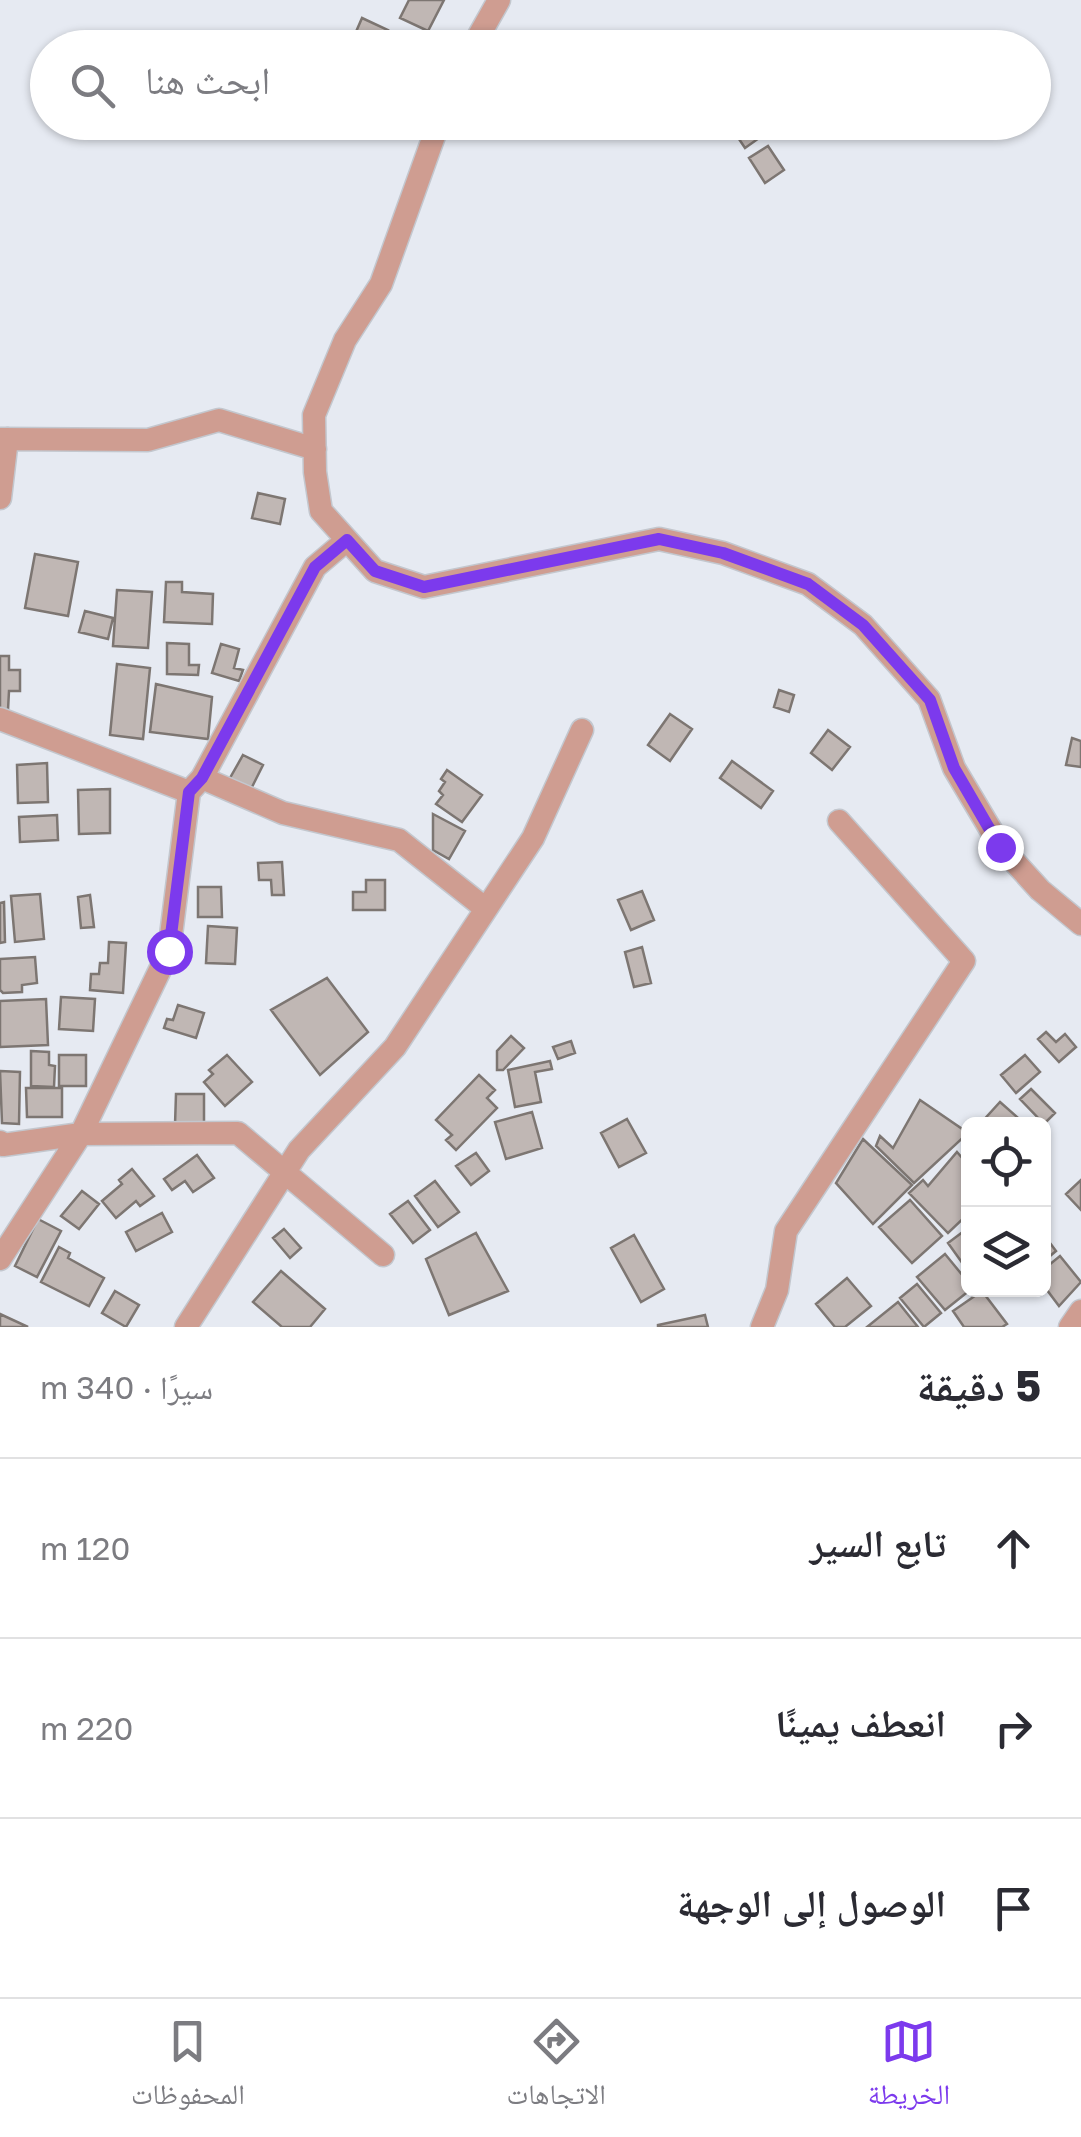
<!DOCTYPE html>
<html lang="ar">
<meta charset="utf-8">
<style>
:root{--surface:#fff;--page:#f7f7f7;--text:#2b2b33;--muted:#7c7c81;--line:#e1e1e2;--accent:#7c3aed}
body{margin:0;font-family:"Golos Text","Noto Naskh Arabic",sans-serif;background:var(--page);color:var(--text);direction:rtl}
.controls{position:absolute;right:30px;bottom:30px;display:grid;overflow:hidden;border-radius:15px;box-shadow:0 2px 8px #0004}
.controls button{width:90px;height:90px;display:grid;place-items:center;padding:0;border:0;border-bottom:2px solid var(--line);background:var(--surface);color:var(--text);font:50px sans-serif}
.stop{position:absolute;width:30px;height:30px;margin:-22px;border:8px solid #7c3aed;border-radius:50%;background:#fff}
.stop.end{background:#7c3aed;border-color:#fff;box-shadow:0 2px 10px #0008}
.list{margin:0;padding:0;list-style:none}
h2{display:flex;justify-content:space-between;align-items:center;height:130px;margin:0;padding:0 40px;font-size:42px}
h2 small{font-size:32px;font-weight:400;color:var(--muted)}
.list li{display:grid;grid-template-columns:65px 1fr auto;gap:30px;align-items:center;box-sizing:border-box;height:180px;padding:0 40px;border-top:2px solid var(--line)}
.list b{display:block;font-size:38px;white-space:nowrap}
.list em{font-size:32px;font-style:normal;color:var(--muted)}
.icon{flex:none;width:55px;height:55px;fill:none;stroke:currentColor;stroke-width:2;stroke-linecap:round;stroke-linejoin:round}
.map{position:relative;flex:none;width:1081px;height:1327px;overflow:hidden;direction:ltr}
.search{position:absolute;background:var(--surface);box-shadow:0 2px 8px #0004;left:30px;right:30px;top:30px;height:110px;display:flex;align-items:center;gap:25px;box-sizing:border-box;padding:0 35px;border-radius:55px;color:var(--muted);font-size:38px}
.sheet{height:670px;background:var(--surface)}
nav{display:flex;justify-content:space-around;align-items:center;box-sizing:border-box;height:140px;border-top:2px solid var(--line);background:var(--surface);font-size:28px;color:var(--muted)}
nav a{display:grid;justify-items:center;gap:5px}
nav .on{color:var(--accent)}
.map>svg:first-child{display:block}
</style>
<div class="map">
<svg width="1081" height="1327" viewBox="0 0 1081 1327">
<rect width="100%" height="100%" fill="#e6eaf2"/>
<!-- building -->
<path fill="#c0b7b4" stroke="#7d7672" stroke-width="2.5" d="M409,0H444L428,31L400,18Z
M362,18L388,30L380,48H349Z
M751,122H763L769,131L745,148L735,133Z
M768,146L784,170L765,183L749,158Z
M258,493L285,499L280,524L252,518Z
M35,554L78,562L68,616L25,608Z
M166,582H182V592L213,594L212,624L164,622Z
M117,590L152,592L148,648L113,646Z
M85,611L113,618L108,639L79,632Z
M167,643L189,644V665H199L198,675L167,674Z
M221,644L239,649L234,668L243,670L239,681L212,673Z
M0,656H9V670H20V691H9L8,710H0Z
M117,664L150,668L143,739L110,735Z
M156,684L212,697L208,739L150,732Z
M779,690L794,695L789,712L774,707Z
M670,714L692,729L670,761L648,745Z
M828,730L850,747L832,770L811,753Z
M1072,738L1081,741V767L1066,765Z
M243,755L263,765L251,789L230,778Z
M732,761L773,791L761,808L720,778Z
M47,763L48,802L18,803L17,765Z
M447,770L482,795L462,822L436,804L443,795L439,791L445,782L441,779Z
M110,789V833L79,834L78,790Z
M433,814L465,831L449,859L433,850Z
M57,815L58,840L20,842L19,817Z
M282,862L284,895H272L271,880H259L258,863Z
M366,880H385V910H353V892H366Z
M198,887H221L222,917H198Z
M642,891L654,920L631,930L618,900Z
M40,894L44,939L15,942L11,896Z
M90,895L94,927L81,928L78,897Z
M4,902L5,942L0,943V903Z
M208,926L237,928L235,964L206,963Z
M109,942L126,943L123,993L90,990L91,974H99L100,963H108Z
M642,947L651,983L634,987L625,952Z
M35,957L37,983L22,985V992L3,993L0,990V959Z
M327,978L368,1032L320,1075L271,1010Z
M61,997L95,999L93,1031L59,1029Z
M46,999L48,1045L0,1047V1001Z
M178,1005L204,1013L196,1038L164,1028L167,1019L173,1020Z
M1046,1032L1056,1042L1065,1034L1076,1047L1059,1062L1038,1039Z
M511,1036L524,1048L503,1070H497V1051Z
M571,1041L575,1053L558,1059L553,1047Z
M31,1051L49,1052V1065L55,1066L54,1087L31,1086Z
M59,1055H86V1086H59Z
M227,1055L252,1082L225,1106L204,1082L213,1074L209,1070Z
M1025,1055L1040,1072L1016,1093L1001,1075Z
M550,1061L552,1069L535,1072L541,1102L515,1107L508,1070Z
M0,1071L20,1072L19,1124L2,1123Z
M479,1075L495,1090L487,1098L497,1108L456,1150L446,1140L452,1135L436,1120Z
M26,1088H62V1117H27Z
M1031,1089L1055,1113L1044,1124L1020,1099Z
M176,1094H204V1125H175Z
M920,1100L968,1133L914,1183L876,1146L880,1136L893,1148Z
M1000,1102L1025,1124H980Z
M532,1112L542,1148L506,1159L495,1122Z
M627,1119L646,1153L619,1167L601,1133Z
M863,1139L912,1185L873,1224L836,1183Z
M957,1152L964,1160L968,1156V1214L948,1233L909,1193L923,1180L928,1186Z
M476,1153L489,1171L471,1185L456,1166Z
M197,1155L214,1178L193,1192L185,1181L172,1190L164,1179Z
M132,1169L154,1196L140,1206L136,1201L116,1218L102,1201L122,1184L119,1180Z
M1081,1180V1210L1066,1194Z
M435,1181L459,1212L438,1227L415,1196Z
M82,1191L99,1204L79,1229L61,1216Z
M910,1200L942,1236L912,1263L879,1227Z
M408,1201L430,1230L413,1243L390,1214Z
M162,1213L172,1232L136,1251L126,1232Z
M38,1219L61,1231L37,1277L15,1266Z
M968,1228V1271L948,1243Z
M284,1229L301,1248L290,1258L273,1238Z
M476,1233L508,1291L449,1315L426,1259Z
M634,1235L664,1289L641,1302L611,1248Z
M1044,1235L1056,1251L1044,1261Z
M59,1247L70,1253L68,1258L104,1278L89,1306L41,1282Z
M945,1254L968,1282L970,1290L945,1310L917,1277Z
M1060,1256L1081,1282L1059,1306L1044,1286V1269Z
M281,1271L325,1309L310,1327H282L253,1302Z
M847,1278L871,1306L845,1327H835L816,1304Z
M917,1284L941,1313L924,1327L900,1298Z
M115,1291L139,1305L126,1327L102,1313Z
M982,1291L1007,1324L1002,1327H964L953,1311Z
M898,1302L918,1327H867Z
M0,1314L28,1327H0Z
M705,1315L708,1327H658V1325Z"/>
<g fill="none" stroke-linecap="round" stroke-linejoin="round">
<defs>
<path id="minor" d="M472,48L499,0
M439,122L381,284L345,340L314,415L315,472L321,511L375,571L424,587L659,539L723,553L808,584L863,625L929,699L954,768L1001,847L1040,890L1081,924
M0,439L148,440L219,420L315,449
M0,498L7,439
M0,719L189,792L202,778L315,567L347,540
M202,778L283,813L399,840L486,909
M0,1142L3,1145L81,1134L238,1133L383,1255
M0,1259L81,1134L169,951L189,792
M186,1327L299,1150L395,1047L533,838L582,730
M762,1327L777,1290L786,1231L964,961L839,821
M1070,1327L1081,1311"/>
</defs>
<!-- minor casing -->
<use href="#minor" stroke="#c3c7ce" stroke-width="25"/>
<!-- minor -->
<use href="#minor" stroke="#cf9d91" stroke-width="22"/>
</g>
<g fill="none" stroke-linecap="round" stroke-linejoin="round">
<!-- route -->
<path stroke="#7c3aed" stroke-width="12" d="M169,951L189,792L202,778L315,567L347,540L375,571L424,587L659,539L723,553L808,584L863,625L930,700L954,768L1000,847"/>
</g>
</svg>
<div class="controls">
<button><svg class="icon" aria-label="locate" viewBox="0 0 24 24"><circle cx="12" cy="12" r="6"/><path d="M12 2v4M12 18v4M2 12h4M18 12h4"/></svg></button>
<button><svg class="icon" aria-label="layers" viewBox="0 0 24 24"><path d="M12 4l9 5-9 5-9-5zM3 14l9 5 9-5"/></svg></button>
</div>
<div class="stop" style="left:169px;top:951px"></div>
<div class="stop end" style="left:1000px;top:847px"></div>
<div class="search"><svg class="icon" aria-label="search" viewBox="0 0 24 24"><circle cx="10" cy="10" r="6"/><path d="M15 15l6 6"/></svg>ابحث هنا</div>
</div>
<section class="sheet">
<h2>5 دقيقة<small>سيرًا · 340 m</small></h2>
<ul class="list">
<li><svg class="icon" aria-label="ahead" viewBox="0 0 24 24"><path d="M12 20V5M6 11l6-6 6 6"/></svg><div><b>تابع السير</b></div><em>120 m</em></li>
<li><svg class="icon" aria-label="right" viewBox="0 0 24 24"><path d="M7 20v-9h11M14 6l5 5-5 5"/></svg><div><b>انعطف يمينًا</b></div><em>220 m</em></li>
<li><svg class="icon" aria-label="arrive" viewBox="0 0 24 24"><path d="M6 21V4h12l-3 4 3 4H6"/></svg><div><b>الوصول إلى الوجهة</b></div></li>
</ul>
</section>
<nav>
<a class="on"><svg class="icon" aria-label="map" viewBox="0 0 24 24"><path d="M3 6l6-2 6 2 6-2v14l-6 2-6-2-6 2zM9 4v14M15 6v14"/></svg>الخريطة</a>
<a><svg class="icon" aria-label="directions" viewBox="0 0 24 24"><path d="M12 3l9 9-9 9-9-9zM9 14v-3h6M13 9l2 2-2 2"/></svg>الاتجاهات</a>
<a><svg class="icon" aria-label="saved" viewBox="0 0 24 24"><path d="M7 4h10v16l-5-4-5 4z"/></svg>المحفوظات</a>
</nav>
